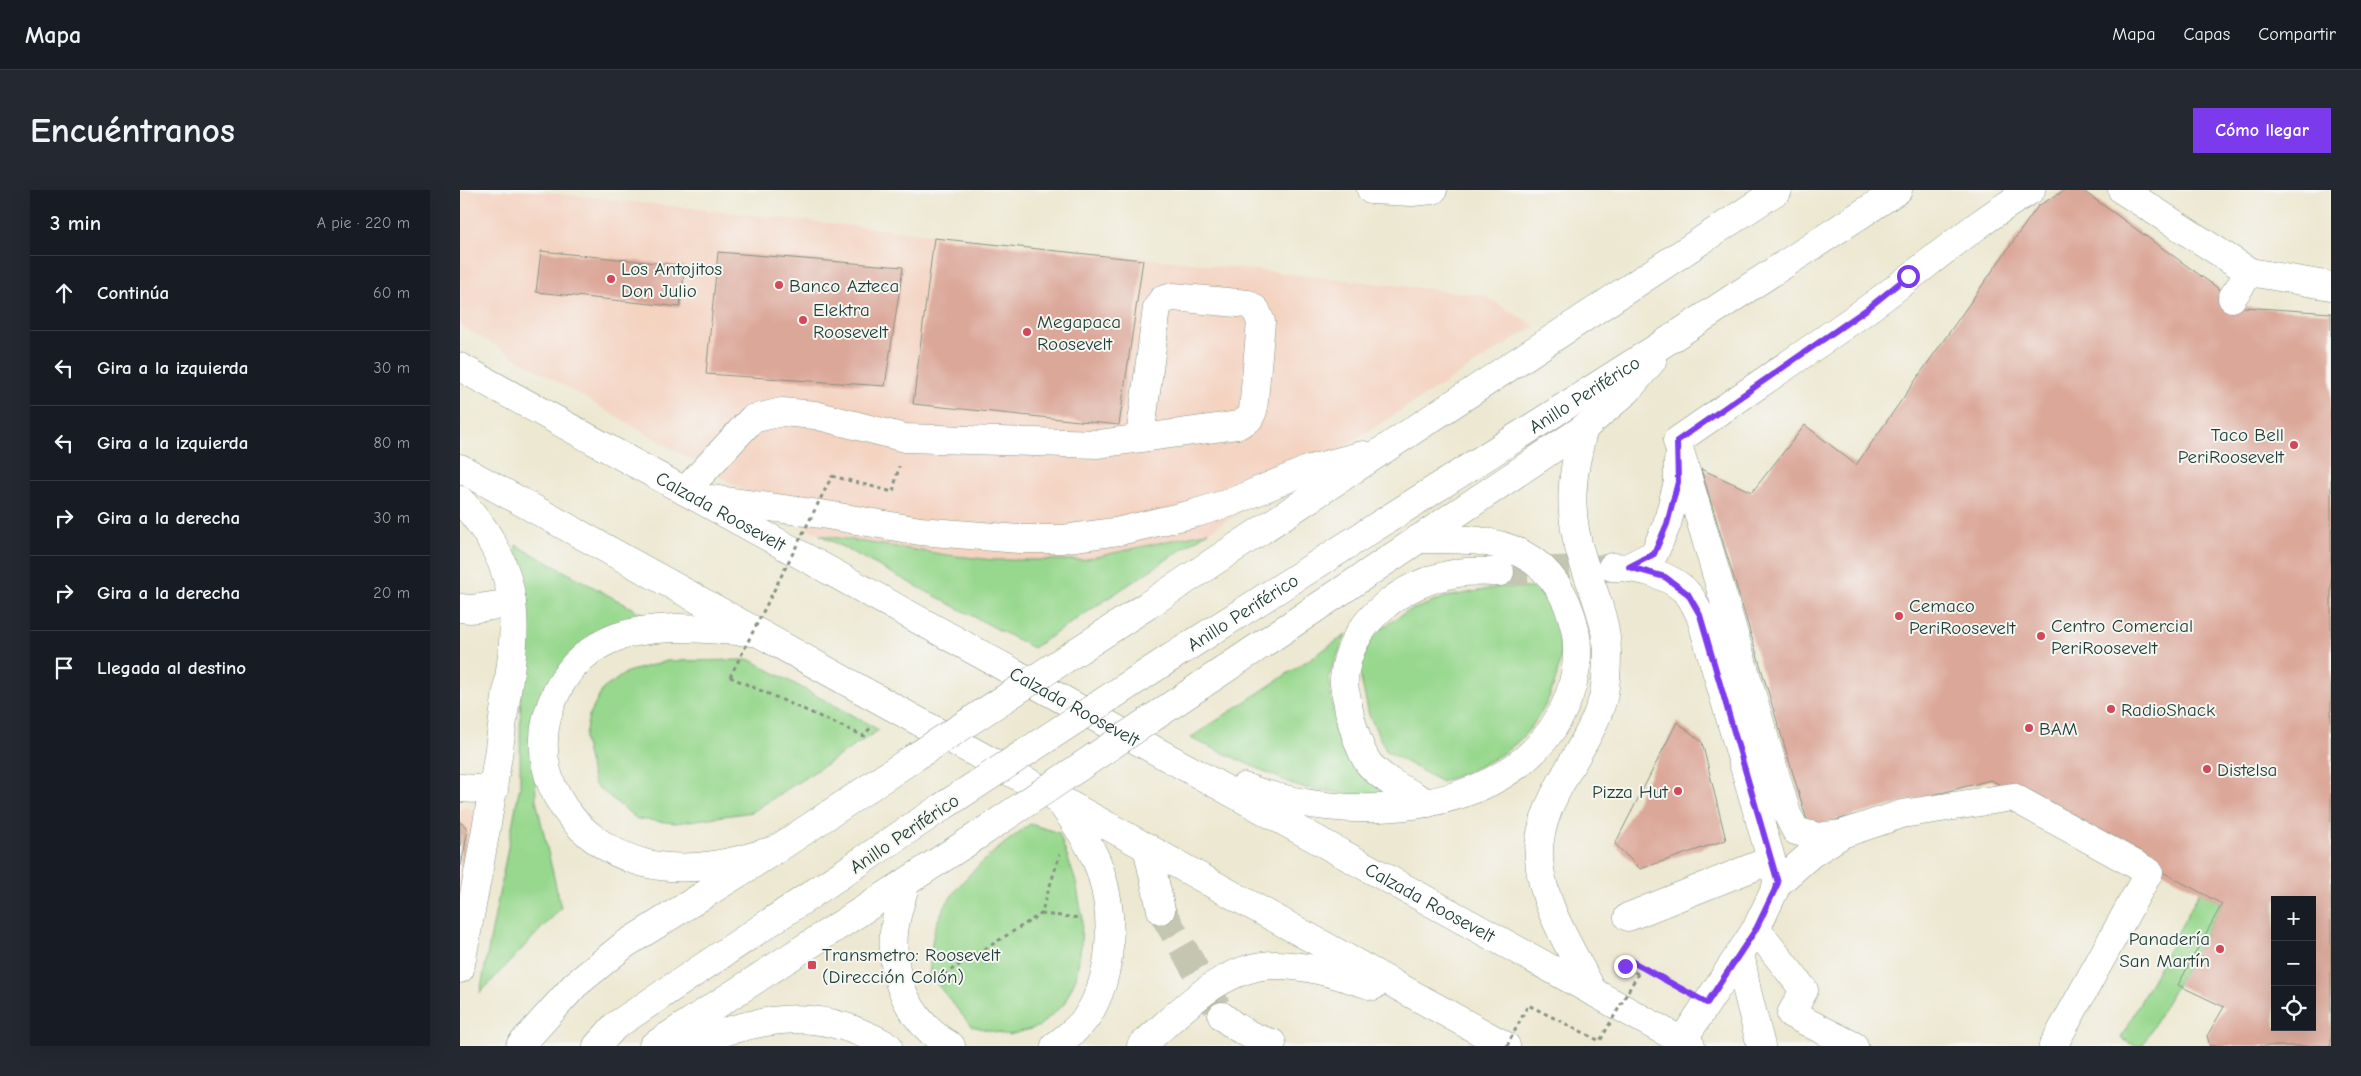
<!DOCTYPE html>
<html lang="es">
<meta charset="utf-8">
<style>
:root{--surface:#171b24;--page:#242831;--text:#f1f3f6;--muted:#9ea1a6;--line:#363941;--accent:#7c3aed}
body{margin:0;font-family:"Comic Neue",sans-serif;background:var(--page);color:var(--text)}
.controls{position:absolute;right:15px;bottom:15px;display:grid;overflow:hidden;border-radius:0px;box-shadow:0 5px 20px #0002}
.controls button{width:45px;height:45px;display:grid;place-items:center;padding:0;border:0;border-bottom:1px solid var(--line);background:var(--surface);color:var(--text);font:25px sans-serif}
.stop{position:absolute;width:15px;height:15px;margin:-11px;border:4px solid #7c3aed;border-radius:50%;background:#fff}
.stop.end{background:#7c3aed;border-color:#fff;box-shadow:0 1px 5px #0008}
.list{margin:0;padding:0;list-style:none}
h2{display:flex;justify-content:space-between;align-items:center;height:65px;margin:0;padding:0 20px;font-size:21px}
h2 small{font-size:16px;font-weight:400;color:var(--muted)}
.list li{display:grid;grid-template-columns:32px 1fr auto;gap:15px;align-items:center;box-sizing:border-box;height:75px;padding:0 20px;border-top:1px solid var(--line)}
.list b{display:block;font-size:19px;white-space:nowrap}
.list em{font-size:16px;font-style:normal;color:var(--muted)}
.icon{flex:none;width:28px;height:28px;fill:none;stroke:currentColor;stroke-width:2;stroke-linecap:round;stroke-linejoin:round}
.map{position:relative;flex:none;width:1871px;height:856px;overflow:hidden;border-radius:0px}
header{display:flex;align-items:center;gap:30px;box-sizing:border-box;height:70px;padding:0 25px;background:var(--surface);border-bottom:1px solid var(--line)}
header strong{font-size:24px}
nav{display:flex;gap:28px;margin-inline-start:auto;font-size:18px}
.intro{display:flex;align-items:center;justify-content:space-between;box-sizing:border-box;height:120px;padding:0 30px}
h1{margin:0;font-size:35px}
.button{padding:12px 22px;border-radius:0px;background:var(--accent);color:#fff;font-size:18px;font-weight:700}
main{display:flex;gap:30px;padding:0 30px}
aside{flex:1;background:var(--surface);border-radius:0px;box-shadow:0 5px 20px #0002}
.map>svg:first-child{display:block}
</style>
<header>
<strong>Mapa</strong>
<nav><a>Mapa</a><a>Capas</a><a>Compartir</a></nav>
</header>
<div class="intro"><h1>Encuéntranos</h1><a class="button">Cómo llegar</a></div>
<main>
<aside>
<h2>3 min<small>A pie · 220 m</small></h2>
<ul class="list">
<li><svg class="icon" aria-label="ahead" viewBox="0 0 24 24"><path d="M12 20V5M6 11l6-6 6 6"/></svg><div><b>Continúa</b></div><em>60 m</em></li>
<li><svg class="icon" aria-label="left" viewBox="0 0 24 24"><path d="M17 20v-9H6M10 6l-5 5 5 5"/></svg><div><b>Gira a la izquierda</b></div><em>30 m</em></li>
<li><svg class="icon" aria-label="left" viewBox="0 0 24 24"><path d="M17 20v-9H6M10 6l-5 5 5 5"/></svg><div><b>Gira a la izquierda</b></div><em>80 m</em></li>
<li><svg class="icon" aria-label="right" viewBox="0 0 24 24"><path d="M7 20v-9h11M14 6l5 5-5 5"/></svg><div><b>Gira a la derecha</b></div><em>30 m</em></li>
<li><svg class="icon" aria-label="right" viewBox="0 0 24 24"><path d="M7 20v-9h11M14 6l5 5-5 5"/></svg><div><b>Gira a la derecha</b></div><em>20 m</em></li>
<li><svg class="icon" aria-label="arrive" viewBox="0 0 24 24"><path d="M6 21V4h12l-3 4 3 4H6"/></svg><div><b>Llegada al destino</b></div></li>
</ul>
</aside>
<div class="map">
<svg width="1871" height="856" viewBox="0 0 1871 856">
<rect width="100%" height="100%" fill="#f6f6f2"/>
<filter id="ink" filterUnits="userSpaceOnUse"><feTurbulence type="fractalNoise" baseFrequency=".02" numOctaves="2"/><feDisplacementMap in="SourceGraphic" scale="10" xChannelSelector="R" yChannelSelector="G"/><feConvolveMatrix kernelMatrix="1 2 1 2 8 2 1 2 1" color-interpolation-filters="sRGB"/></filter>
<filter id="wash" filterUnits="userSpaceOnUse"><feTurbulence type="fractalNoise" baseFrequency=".0096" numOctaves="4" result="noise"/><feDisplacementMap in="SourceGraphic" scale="20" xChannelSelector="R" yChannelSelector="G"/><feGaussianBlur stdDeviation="1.12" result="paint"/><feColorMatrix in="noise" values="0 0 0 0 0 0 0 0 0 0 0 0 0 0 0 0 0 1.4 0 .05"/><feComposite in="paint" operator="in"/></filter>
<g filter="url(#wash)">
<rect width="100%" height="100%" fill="#ede8d1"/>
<!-- built -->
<path fill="#f4d3c1" d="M0,0H64L1023,105L1075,136L748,342L622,370H533L487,365L360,345L0,135Z
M0,618H8L15,623L0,746Z"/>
<!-- green -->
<path fill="#98d88e" stroke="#5c8a61" d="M748,342L573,458L360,345L487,365L533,370H622Z
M56,355L192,429L134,445L74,545L76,610L101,718L20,803L60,595L61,412Z
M1040,397L1072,398L1093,410C1097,431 1103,454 1099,475C1094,504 1077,536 1054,555C1033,572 1007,582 982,592L926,561L909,525L899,480L913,444L946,422L986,407Z
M886,445L869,486L875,540L902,579L944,608L901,606L839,597L730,548Z
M291,470L419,540L292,622L215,633L177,629L134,594L124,549L129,526L143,499L167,482L207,471Z
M570,634L599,643L616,692L622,726L621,756L616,788L604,814L578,837L549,845L511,836L469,784C471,769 471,752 475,738C491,692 533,662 570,634Z
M1740,701L1762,714L1682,856H1675L1661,848Z"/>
<g id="blocks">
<!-- building -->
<path fill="#dba799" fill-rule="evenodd" d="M1605,0H1622L1784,117L1871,123V856H1750L1747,846L1764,817L1718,795L1762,714L1531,590L1349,637L1241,279L1292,302L1345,235L1396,275L1578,16ZM1815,710H1852V837H1815Z
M474,48L683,70L659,235L453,214Z
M81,61L225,76L220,117L76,102Z
M258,62L443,77L425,196L246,184Z
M1217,532L1242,552L1266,650L1180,679L1155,654Z
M0,632L6,637L7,645L1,676Z"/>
</g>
</g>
<g filter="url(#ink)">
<use href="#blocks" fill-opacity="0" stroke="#869282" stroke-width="1"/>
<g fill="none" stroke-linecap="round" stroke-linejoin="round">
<!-- minor-tunnel -->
<path stroke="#c4c6b2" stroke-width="28" stroke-dasharray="28 14" stroke-linecap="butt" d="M1040,382L1149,378
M701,720L762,826"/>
<defs>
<path id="minor" d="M911,0L952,2L973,0
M1571,0C1512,35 1461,81 1405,121C1343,165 1280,207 1217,251L1327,624L1336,641L1358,647L1382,644L1442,624L1553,607L1689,682L1593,856
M1662,0L1790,82L1871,96
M1772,108L1790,82
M225,301L292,229L322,222L355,225L445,248L638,254L778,235L789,229L793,221L801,132L796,120L788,114L713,107L702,110L697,118L680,248
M1152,377C1177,377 1211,384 1228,404C1233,409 1236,418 1240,425L1318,693
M1169,377L1194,364L1207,334L1218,292V271
M0,418L11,419L52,413
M0,598L34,600
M968,613C948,602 926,592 910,575C901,565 890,530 888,515C887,507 883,497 884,489C889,430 944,392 998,383C1012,380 1027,382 1040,382
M687,657L701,720
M1168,727L1311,670
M1296,739L1344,800L1331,824L1394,856
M1280,762L1287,801L1301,856
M762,826C778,840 792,847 812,853
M1222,851L1296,739L1318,693L1351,664L1381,645"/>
<g id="highway">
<path id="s1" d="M0,177L1231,856"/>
<path d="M1124,238C1111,285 1107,321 1122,368C1132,399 1147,429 1147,463C1147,477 1146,495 1143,508C1128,563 1076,609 1079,669C1082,716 1112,760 1133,802"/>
<path d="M0,278L1046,856"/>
<path d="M252,309L367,325L460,341L559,349H602L660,341L736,323L772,312L850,279L903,265"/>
<path d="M0,310C27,338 48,374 52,413C57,449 49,486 44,522C33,608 16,694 0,779"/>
<path d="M688,415L1318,0"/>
<path d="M292,442C248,440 200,432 157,447C130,457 110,475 97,501C59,575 107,652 184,673C228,684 275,673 317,659"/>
<path id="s2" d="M710,468L1209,150L1438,0"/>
<path d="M740,496L1124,238L1167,201L1192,171"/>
<path d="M784,597C882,634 1044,630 1100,526C1114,500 1121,468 1115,439C1108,407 1091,379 1062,364C1031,347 993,349 958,349"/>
<path d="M445,694C442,710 435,727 434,743C430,789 450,833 491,856"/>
<path d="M60,856L115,795L164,755L317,659L452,569"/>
<path d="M137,856L155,836L482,617"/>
<path d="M193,856L511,650"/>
<path d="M220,856C298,830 351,812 428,856"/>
<path d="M595,856C606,848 618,838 626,828C654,786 655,726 640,680C631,654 614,632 599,610"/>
<path d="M681,856C720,823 761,775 816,775C849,775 882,786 913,796"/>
</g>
</defs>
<!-- minor casing -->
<use href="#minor" stroke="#869282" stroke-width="29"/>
<!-- highway casing -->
<use href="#highway" stroke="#869282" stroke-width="29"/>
<!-- path -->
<path stroke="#869282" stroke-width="3" stroke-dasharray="4 4" stroke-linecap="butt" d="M372,286L433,302L439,276
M270,487L404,546L411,537
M581,724L621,728
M1178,784L1165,776L1169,770L1223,800
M470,793L581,724L600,664"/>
<!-- minor -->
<use href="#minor" stroke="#fff" stroke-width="28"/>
<!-- highway -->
<use href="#highway" stroke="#fff" stroke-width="28"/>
<defs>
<path id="highway-bridge" d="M452,569L688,415
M482,617L710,468
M511,650L740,496"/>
</defs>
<!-- highway-bridge casing -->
<use href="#highway-bridge" stroke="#869282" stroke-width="29" stroke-linecap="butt"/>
<!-- path-bridge -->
<path stroke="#869282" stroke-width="3" stroke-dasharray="4 4" stroke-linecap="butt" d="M270,487L372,286
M1047,856L1068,815L1140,851L1178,784"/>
<!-- highway-bridge -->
<use href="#highway-bridge" stroke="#fff" stroke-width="28"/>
</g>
</g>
<g fill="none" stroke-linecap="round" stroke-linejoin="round" filter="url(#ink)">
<!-- route -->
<path stroke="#7c3aed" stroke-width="6" d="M1165,776L1169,770L1247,813L1296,739L1318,693L1240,425L1228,404L1205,387L1169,377L1194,364L1207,334L1218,292L1217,251L1407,119L1448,86"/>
</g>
<!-- markers -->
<g fill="#d1495b" stroke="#f6f6f2" stroke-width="2">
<circle cx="151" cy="89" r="5"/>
<circle cx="319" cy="95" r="5"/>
<circle cx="343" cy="130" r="5"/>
<circle cx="567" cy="142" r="5"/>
<circle cx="1834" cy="255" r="5"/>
<circle cx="1439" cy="426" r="5"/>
<circle cx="1581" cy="446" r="5"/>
<circle cx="1651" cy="519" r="5"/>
<circle cx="1569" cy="538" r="5"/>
<circle cx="1747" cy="579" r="5"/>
<circle cx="1218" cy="601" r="5"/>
<circle cx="1760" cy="759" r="5"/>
<rect x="347" y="770" width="10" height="10" rx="2.5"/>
</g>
<g text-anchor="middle" stroke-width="4" stroke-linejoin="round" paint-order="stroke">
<!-- poi labels -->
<g font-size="19" fill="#1f3d34" stroke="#f6f6f2" text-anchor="start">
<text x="161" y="85">Los Antojitos<tspan x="161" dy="22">Don Julio</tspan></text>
<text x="329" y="102">Banco Azteca</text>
<text x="353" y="126">Elektra<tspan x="353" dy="22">Roosevelt</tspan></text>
<text x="577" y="138">Megapaca<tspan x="577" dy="22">Roosevelt</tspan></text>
<text x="1824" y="251" text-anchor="end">Taco Bell<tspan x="1824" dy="22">PeriRoosevelt</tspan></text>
<text x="1449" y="422">Cemaco<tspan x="1449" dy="22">PeriRoosevelt</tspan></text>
<text x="1591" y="442">Centro Comercial<tspan x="1591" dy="22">PeriRoosevelt</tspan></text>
<text x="1661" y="526">RadioShack</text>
<text x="1579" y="545">BAM</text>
<text x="1757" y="586">Distelsa</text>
<text x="1208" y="608" text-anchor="end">Pizza Hut</text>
<text x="1750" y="755" text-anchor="end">Panadería<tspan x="1750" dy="22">San Martín</tspan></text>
<text x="362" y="771">Transmetro: Roosevelt<tspan x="362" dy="22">(Dirección Colón)</tspan></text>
</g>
<!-- street labels -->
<g font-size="19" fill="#1f3d34" stroke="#f6f6f2">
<text dy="7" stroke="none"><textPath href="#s2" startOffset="491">Anillo Periférico</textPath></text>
<text dy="7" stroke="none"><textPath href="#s1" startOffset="298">Calzada Roosevelt</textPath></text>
<text dy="7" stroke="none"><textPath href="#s2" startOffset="86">Anillo Periférico</textPath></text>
<text dy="7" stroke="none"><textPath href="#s1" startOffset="702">Calzada Roosevelt</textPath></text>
<text transform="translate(444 643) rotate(-34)" y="7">Anillo Periférico</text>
<text dy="7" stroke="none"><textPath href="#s1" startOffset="1108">Calzada Roosevelt</textPath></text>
</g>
</g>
</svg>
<div class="controls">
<button>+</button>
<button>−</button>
<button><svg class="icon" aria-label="locate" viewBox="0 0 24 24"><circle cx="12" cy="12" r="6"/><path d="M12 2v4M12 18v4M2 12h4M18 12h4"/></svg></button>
</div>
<div class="stop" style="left:1448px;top:86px"></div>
<div class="stop end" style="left:1165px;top:776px"></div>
</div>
</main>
